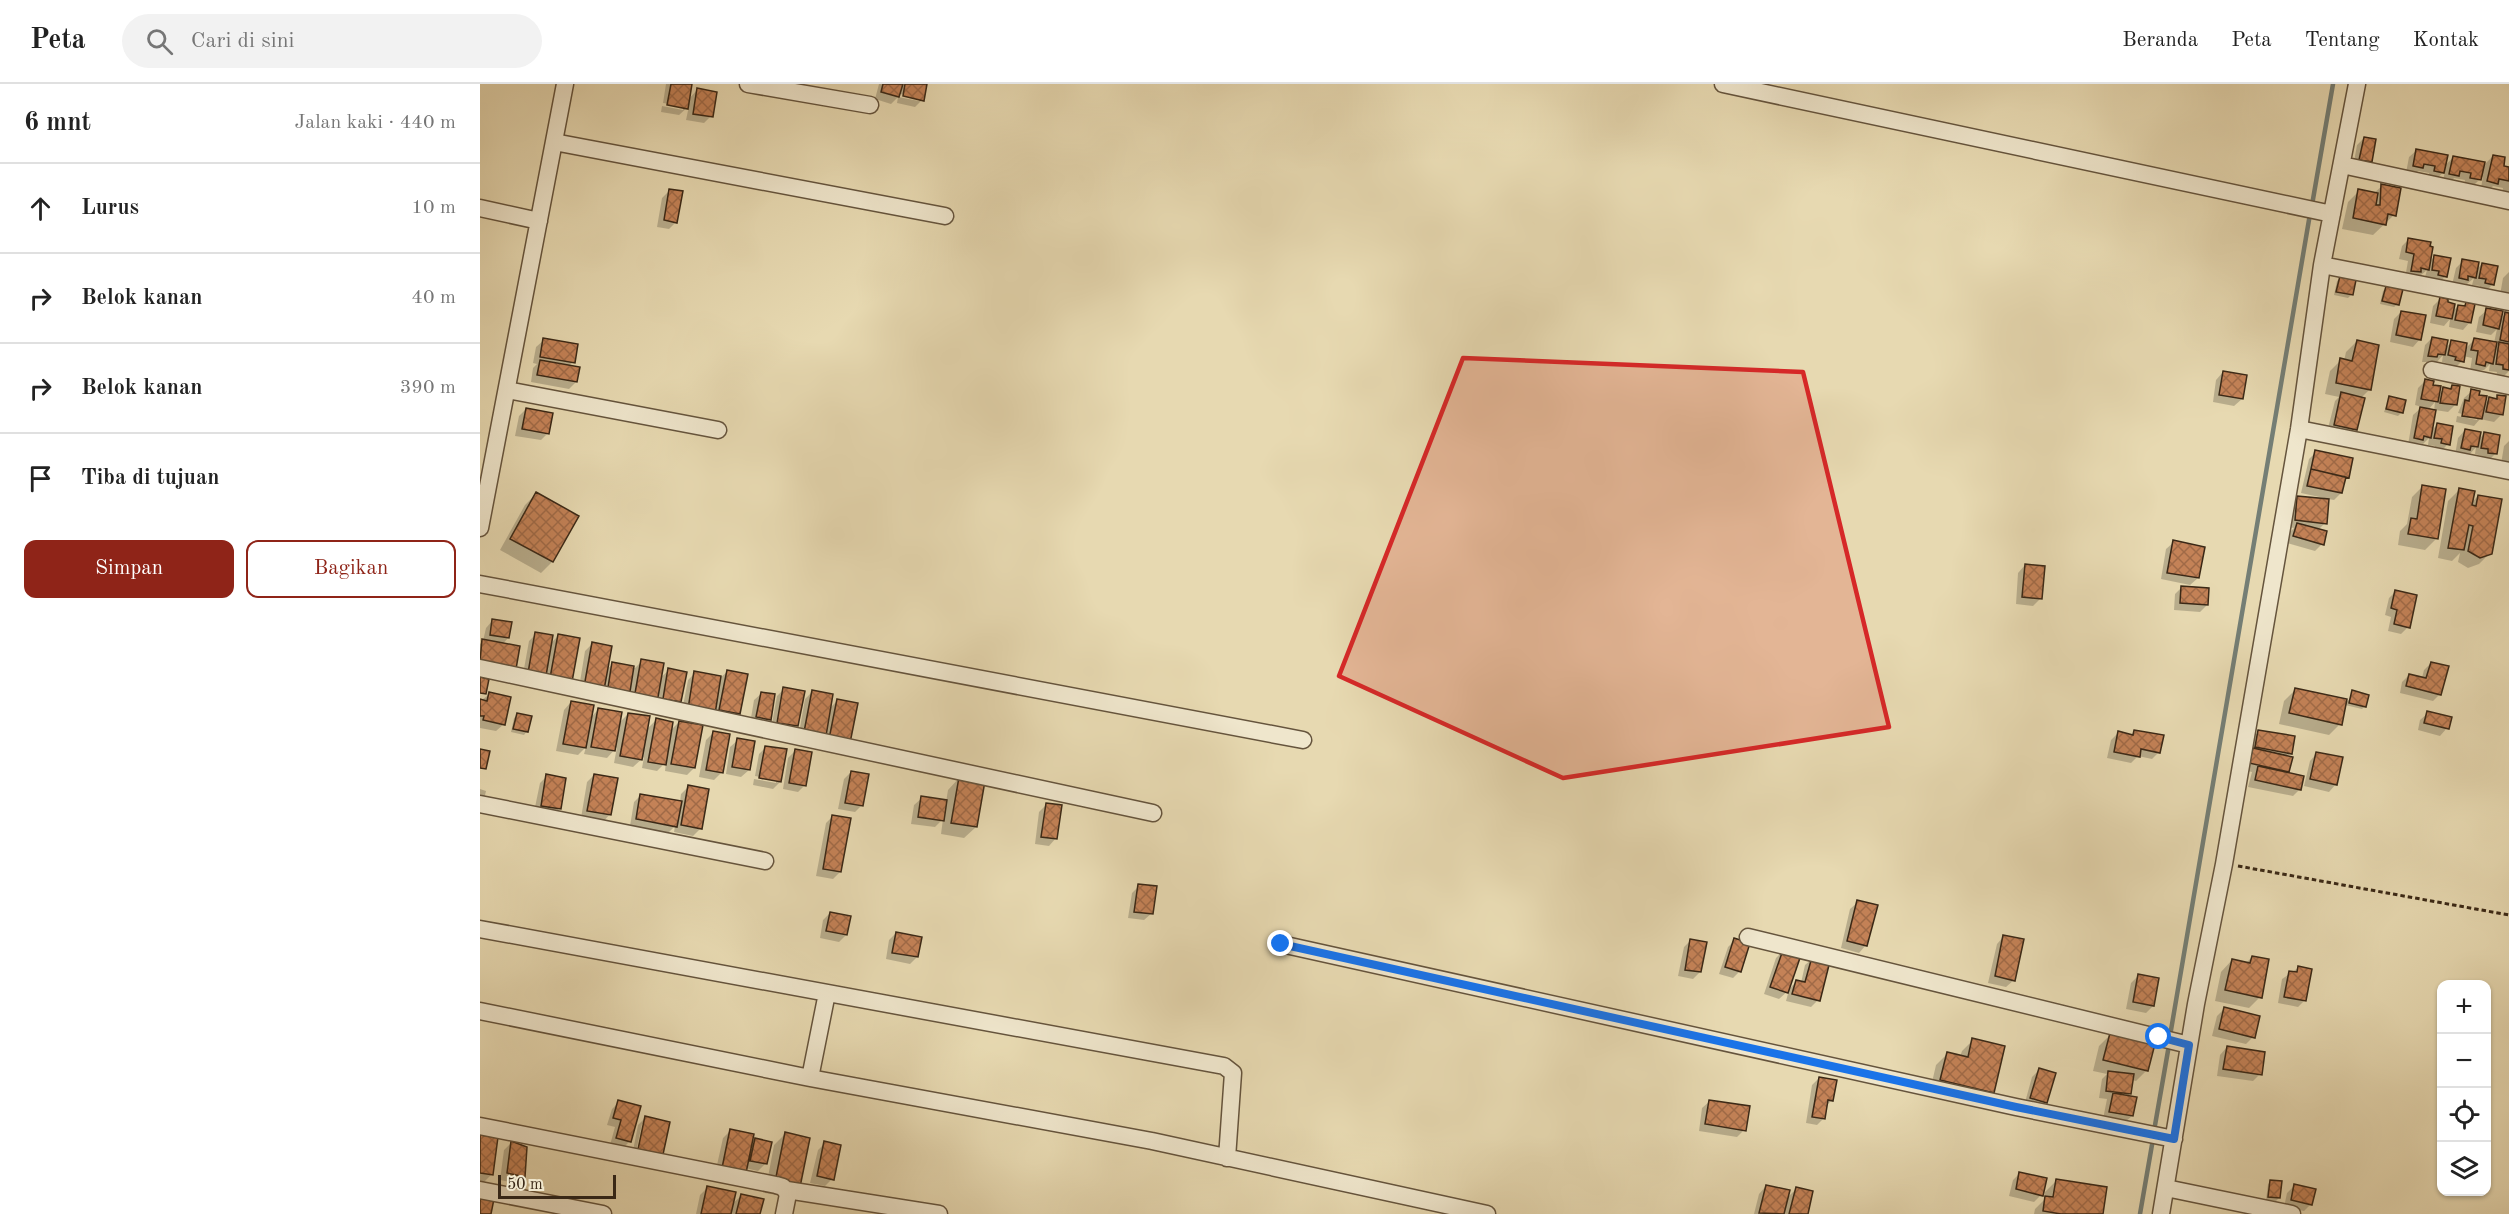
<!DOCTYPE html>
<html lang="id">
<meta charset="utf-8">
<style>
:root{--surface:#fff;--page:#f2f2f2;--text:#222;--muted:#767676;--line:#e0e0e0;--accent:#8f2418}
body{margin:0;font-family:"Old Standard TT",serif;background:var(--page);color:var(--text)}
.controls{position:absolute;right:18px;bottom:18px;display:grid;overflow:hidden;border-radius:12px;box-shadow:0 2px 4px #0004}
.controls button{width:54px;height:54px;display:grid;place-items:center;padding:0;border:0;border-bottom:2px solid var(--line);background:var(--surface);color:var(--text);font:30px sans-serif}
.scale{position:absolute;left:18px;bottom:15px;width:118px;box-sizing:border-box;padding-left:6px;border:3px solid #3a2816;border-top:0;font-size:16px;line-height:21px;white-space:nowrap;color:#3a2816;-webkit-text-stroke:4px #efe6cc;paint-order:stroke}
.stop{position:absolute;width:18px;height:18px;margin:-14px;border:4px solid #1a73e8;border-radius:50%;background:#fff}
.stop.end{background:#1a73e8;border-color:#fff;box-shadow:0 2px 6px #0008}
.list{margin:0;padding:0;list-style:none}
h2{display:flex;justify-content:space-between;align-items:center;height:78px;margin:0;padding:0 24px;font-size:26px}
h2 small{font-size:20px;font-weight:400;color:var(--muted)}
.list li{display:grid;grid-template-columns:39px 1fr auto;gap:18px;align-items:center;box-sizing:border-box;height:90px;padding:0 24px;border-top:2px solid var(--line)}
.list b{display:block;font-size:22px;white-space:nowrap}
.list em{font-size:20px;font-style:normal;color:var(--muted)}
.actions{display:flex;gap:12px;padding:18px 24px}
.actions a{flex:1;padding:14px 0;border:2px solid var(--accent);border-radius:12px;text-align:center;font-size:21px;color:var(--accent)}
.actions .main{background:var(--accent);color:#fff}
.icon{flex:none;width:33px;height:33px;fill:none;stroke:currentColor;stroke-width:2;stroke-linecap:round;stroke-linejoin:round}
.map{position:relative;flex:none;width:2029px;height:1130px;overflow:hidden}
header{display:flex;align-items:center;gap:36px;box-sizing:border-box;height:84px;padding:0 30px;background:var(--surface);border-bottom:2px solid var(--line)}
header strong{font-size:28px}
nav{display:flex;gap:33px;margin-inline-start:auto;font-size:21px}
.search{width:420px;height:54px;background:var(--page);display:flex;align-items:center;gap:15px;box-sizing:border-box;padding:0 21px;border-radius:33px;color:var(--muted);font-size:22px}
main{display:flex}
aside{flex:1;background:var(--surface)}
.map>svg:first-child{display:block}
</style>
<header>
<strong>Peta</strong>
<div class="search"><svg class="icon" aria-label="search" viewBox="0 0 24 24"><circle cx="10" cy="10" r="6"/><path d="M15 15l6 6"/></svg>Cari di sini</div>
<nav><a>Beranda</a><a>Peta</a><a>Tentang</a><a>Kontak</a></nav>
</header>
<main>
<aside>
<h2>6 mnt<small>Jalan kaki · 440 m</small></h2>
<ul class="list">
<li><svg class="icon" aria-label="ahead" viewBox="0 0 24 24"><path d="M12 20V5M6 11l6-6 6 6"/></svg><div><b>Lurus</b></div><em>10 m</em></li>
<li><svg class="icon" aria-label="right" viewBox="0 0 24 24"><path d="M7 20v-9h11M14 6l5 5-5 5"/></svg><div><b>Belok kanan</b></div><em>40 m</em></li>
<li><svg class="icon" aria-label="right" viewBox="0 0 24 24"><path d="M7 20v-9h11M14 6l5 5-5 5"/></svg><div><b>Belok kanan</b></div><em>390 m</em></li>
<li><svg class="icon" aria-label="arrive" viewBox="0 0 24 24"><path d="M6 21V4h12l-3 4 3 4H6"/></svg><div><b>Tiba di tujuan</b></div></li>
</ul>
<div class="actions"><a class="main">Simpan</a><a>Bagikan</a></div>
</aside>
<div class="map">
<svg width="2029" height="1130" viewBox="0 0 2029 1130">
<defs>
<pattern id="building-cross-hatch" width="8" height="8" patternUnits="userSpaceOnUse" patternTransform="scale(1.5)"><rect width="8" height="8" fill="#c48257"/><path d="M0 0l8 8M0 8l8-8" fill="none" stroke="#a06a47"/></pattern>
</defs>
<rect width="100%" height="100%" fill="#e7d9b1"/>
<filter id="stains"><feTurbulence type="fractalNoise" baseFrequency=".00333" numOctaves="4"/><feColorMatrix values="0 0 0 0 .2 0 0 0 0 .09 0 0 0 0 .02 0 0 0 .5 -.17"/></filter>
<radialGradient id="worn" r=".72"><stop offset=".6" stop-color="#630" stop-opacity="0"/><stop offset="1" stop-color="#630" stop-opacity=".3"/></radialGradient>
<!-- shadow -->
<path fill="#0003" fill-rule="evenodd" d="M186,0H210L208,16L217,6L231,32L224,39L206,36L209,22L199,31L181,28L182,22L203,26V22L183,19Z
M399,0H446L442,16L435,23L417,19L418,13L439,17V14L416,9L415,12L418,13L411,20L395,15Z
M1884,54L1890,77L1883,85L1873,83L1877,61Z
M1937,66L1964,82L1973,74L2002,83L2013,72L2022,83L2029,85V110L2022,109L2023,104L2013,102L2009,106L2001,104L2003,92L1992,103L1984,101L1985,96L1974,94L1971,98L1963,97L1965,87L1956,95L1948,94L1949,89L1938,87L1934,91L1926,89L1929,73Z
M1902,102L1914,131L1893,151L1862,145L1868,118L1879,107L1893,110Z
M189,107L196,138L189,145L177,143L182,114Z
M1929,155L1948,179L1955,172L1966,192L1958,199L1952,198L1953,194L1945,193L1947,186L1940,192L1925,194L1928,177L1919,175L1922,162Z
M1983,177L1995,187L2002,180L2013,200L2006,207L1999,206L2000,202L1992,201L1994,194L1987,200L1982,199L1979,203L1972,201L1976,184Z
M2029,188V210L2020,211L2023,194Z
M1860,194L1872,210L1868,214L1854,211L1857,197Z
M1906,204L1918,220L1914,223L1900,220L1903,207Z
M1960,215L1972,228L1978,222L1983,223L1986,220L1990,238L1983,246L1969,243L1970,235L1964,242L1950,239L1953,222Z
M2007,226L2020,236L2026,229L2029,230V287L2023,293L2016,292L2017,288L2009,287L2010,280L2004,286L1990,287L1992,274L1983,272L1982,277L1975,284L1969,283V280L1962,278L1963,271L1957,278H1942L1945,261L1952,254L1965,264L1972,258L1985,265L1994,256L2014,259L2017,245L2011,251L1996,248L1999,233Z
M1921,228L1940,255L1933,263L1910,258L1914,235Z
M64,256L93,278L89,282L96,298L89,305L51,298L53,284L57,280L53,279L56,263Z
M1877,257L1889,306L1881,314L1875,345L1868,353L1847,348L1855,317L1859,313L1845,310L1850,287L1861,276L1864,277L1866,268Z
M1743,288L1762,315L1754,322L1733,318L1736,296Z
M1945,297L1957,311L1964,305L1969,306L1972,302L1975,321L1968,328L1955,326L1951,347L1958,340L1968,360L1961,367L1955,366V362L1948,361L1949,354L1943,360L1938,359L1935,362L1928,361L1933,331L1942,323L1935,321L1938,304ZM1955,318L1954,327L1948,326Z
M1992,307L2003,321L2010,315L2015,316L2018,312L2021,331L2014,338L2000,335L1994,342L1976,338L1977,332L1997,336V333L1978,329L1984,314Z
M1910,313L1921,329L1918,332L1904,328Z
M46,325L68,349L61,356L35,352L39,332Z
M1985,346L1998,356L2004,350L2015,370L2008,377L2001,375L2002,372L1995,370L1996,363L1990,370L1985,369L1982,372L1975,371L1978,354Z
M2029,357V379L2021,380L2024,362Z
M1836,368L1868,393L1863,397L1861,409L1854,416L1848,415L1845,439L1838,446L1842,460L1835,467L1807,459L1810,448L1814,444L1808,443L1811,421L1818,413L1844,416V414L1821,409L1829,375Z
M1943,402L1956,455L1945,466L1918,461L1920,447L1927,440L1932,413Z
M1979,406L1991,419L1998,412L2010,469L1999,480L1988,484L1978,478L1980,469L1972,477L1958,474L1968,417Z
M56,410L97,432L72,478L61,489L20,466L45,421Z
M1694,458L1718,494L1710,501L1681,495L1686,465Z
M1545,481L1561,514L1553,522L1536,520L1538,489Z
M1702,503L1727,521L1720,528L1694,526L1695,510Z
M1916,507L1928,543L1921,550L1908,547L1911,533L1905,531L1909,514Z
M13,536L28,554L0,586V560L3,557L6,544Z
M56,550L70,560L79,551L91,597L42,596L49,557Z
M112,560L126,586L133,580L155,584L162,577L179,595L189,586L199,618L192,625L98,610L105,567Z
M1951,579L1960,610L1953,617L1920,609L1922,598L1929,591L1942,594L1944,586Z
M247,588L259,629L252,636L201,632L208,596L215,589L241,593Z
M304,605L317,641L309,649L291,645L297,612Z
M1815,606L1868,617L1873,608L1885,622L1882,625L1865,621L1860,640L1849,651L1799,640L1804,617Z
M332,608L349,625L357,617L376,620L343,662L318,655L325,615Z
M282,609L289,636L282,643L270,640L274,616Z
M10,610L24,640L16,647L0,644V617Z
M91,618L110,634L118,626L138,640L148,630L166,646L176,636L190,647L199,638L214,684L207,691L185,687L186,678L177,687L162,684L164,673L153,683L134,679L137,663L127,674L104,670L106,663L98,671L76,667L84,626Z
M1948,629L1967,644L1960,652L1938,646L1940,636Z
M37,631L47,647L44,651L31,648L34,634Z
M1655,647L1679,668L1672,675L1658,672L1651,679L1627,674L1631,656L1638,649L1650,652Z
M1779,647L1810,669L1807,673L1808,687L1805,690L1820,705L1813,712L1768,703L1772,688L1763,686L1772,655Z
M233,649L241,689L234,696L219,693L226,656Z
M258,656L269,686L261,693L246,690L250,663Z
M286,663L300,698L293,705L273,701L274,695L296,699V696L275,692L279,670Z
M316,666L325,701L318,708L303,705L308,674Z
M1837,669L1856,700L1849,708L1824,702L1830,677Z
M371,688L382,721L375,728L358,725L364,695Z
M114,691L130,730L123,738L101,734L107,698Z
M67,692L79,725L72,732L54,728L60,699Z
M479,694L496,743L484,754L461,750L463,735L455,743L431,740L434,721L442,714L466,718L468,706Z
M208,703L220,745L213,752L194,748L195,742L188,749L150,742L154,718L161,711L200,718L201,710Z
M0,705L6,707L4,716L0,719Z
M567,720L576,754L569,762L555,760L559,728Z
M353,732L360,788L353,795L336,792L346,739Z
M659,802L672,829L664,836L648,834L652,809Z
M1378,818L1386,861L1379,869L1361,864L1370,825Z
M350,829L366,851L359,858L340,854L343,836Z
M416,849L437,873L430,880L406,875L409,856Z
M1524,852L1534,896L1526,903L1508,899L1517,860Z
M1211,856L1220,888L1213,895L1198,892L1204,863Z
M1255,856L1260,887L1253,894L1239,890L1248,863Z
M1303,867L1307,907L1316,898L1321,899L1325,881L1333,874L1338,916L1331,923L1306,917L1309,906L1299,915L1284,910L1296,874Z
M1772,873L1780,913L1769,924L1735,917L1741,888L1752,876L1766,879Z
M1818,884L1825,916L1818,923L1798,919L1802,895Z
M1658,892L1673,922L1666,929L1646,925L1651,899Z
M1744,925L1773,953L1766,960L1732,952L1737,932Z
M1630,951L1667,986L1656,997L1652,996L1650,1009L1647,1013L1652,1032L1644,1039L1623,1035L1627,1015L1619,1014L1622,995L1627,990L1613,987L1619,962Z
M1493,956L1513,1008L1502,1019L1450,1007L1456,981L1467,970L1480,973L1482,967Z
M1747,963L1780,990L1773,997L1737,992L1740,971Z
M1559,986L1565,1018L1558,1026L1544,1022L1552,993Z
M1339,994L1352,1016L1346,1022L1344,1034L1337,1041L1326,1039L1332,1001Z
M1230,1017L1264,1046L1257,1053L1219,1047L1222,1024Z
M139,1018L150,1057L142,1065L130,1061L135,1043L127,1041L132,1025Z
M165,1034L188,1039L181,1075L173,1082L151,1077L158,1041ZM162,1040H165L157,1078L154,1077Z
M250,1047L270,1061L275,1056L285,1080L278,1087L265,1084L235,1090L243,1054Z
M305,1050L308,1113L285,1109L294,1061Z
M0,1052L12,1090L4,1098L0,1097Z
M31,1059L44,1092L36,1099L20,1096L24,1066Z
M345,1059L352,1095L345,1102L330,1099L338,1066Z
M1540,1089L1561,1111L1554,1118L1529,1112L1533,1096Z
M1576,1097L1621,1130H1554L1555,1125L1564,1116L1565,1108Z
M1791,1097L1799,1114L1796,1117L1786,1116L1788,1100Z
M1286,1102L1306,1115L1316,1105L1326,1130H1274L1279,1110Z
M1814,1102L1831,1120L1824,1127L1804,1123L1807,1109Z
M227,1104L251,1121L261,1112L279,1130H216L220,1111Z"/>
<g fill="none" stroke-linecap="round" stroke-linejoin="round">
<!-- stream -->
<path stroke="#747e75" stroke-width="4.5" d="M1832,121L1853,0
M1690,952L1830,130
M1674,1047L1689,961
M1660,1130L1673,1055"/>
</g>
<!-- building -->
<path fill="url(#building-cross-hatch)" stroke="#3a2816" stroke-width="1.5" d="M191,0H212L208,25L187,21Z
M403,0H423L419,13L401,8Z
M425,0H447L444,17L423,12Z
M217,4L237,8L233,33L213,30Z
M1884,53L1896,55L1892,78L1879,76Z
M1936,65L1968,71L1964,89L1954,87L1955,82L1944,80L1943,84L1933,82Z
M2013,71L2025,73L2024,82L2029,83V97L2019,95L2018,100L2007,97Z
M1973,72L2005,78L2001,96L1990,94L1991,89L1980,87L1979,92L1969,90Z
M1901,100L1921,104L1916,132L1908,130L1906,141L1873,134L1878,105L1898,109L1896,121H1900Z
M189,105L203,107L197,139L184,136Z
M1928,154L1951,158L1950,162L1953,163L1949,186L1941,184V188L1931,187L1934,170L1926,168Z
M1954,171L1971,174L1967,193L1958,191L1959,187L1952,186Z
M1982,175L1999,178L1996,194L1988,192V196L1979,194Z
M2002,179L2018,182L2014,201L2005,199L2006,195L1999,194Z
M1860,192L1876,196L1873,211L1856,208Z
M1906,202L1923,205L1919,221L1902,217Z
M1960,213L1968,215V218L1975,220L1972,235L1956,232Z
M1986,218L1995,220L1991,239L1975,236L1978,221L1985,222Z
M2006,224L2023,227L2019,245L2003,241Z
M1921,227L1946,231L1941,256L1916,251Z
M2025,228L2029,229V258L2020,256Z
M1952,253L1968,256L1965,271L1958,270L1957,273L1948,272Z
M63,254L98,260L95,279L60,273Z
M1994,254L2017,258L2013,280L2006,278L2005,282L1996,280L1998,267L1991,266Z
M1877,256L1899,261L1891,306L1856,299L1860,274L1872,277Z
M1971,256L1987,259L1984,278L1975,276L1976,273L1968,271Z
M2019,258L2029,260V286L2023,285V281L2016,280Z
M60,276L100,283L97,298L57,291Z
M1743,287L1767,291L1763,315L1739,311Z
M1945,295L1954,297L1953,301L1961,302L1958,318L1941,315Z
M1972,301L1980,302L1977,321L1960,319L1963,303L1971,305Z
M1991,305L2000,307L1999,311L2007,312L2002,335L1982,332L1985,316L1989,317Z
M1861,308L1885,314L1877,346L1854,341Z
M2017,311L2026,312L2023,331L2006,328L2009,313L2017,315Z
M1909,312L1926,316L1923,329L1906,325Z
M1940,323L1956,326L1951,354L1944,352L1943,356L1934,354Z
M46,324L73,329L69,350L42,345Z
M1957,339L1973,342L1970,361L1961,359L1962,355L1954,354Z
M1985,345L2001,348L1998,363L1991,362L1990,366L1981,364Z
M2004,348L2020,351L2017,370L2008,369V365L2001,364Z
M1835,366L1873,374L1869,394L1831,385Z
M1831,385L1866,393L1862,409L1827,402Z
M1942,401L1966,405L1958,455L1928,450L1931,434L1937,435Z
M1979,404L1995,407L1992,421L1996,422L1998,411L2022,415L2012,470L2000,474L1988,467L1993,442L1989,441L1984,466L1968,464Z
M56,408L99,432L73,478L30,455Z
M1817,412L1849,415L1847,440L1815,436Z
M1817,439L1847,447L1844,461L1813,452Z
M1693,456L1725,463L1719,494L1687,489Z
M1545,480L1565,482L1562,515L1542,513Z
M1701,502L1729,504L1728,521L1700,519Z
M1915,506L1937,511L1930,544L1914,540L1917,526L1911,524Z
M12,535L32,538L29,554L10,551Z
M55,548L73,551L66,592L48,589Z
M78,550L100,554L92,598L70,594Z
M2,555L40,562L36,585L0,578Z
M112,558L132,562L124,606L104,603Z
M161,575L184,579L177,619L154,615Z
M132,578L154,582L149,614L127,610Z
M1951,578L1969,582L1961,611L1926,602L1929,590L1946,594Z
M188,584L207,588L201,618L183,615Z
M247,586L268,590L260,630L239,626Z
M214,587L241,592L235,630L208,625Z
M0,593L9,595L6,610L0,609Z
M303,603L325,607L318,642L297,639Z
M1815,604L1867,615L1862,641L1809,629Z
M332,606L353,610L346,652L324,648Z
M1872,606L1889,611L1886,623L1869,619Z
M9,608L31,613L25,641L3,636L4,632H0V615L7,617Z
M281,608L295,610L291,636L276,633Z
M357,615L378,619L370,659L349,655Z
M91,617L114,621L106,664L83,660Z
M118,624L142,628L135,667L111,663Z
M1947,627L1972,633L1969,645L1944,639Z
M37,629L52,632L48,648L33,645Z
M148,629L170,632L162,676L140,672Z
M176,634L193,638L186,681L168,678Z
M199,637L223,641L215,684L191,680Z
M1654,646L1684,651L1680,669L1661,665L1660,673L1634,668L1638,647L1653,651Z
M1778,646L1815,652L1812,670L1775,663Z
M233,647L250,650L243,689L226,686Z
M257,654L275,657L270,686L252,683Z
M285,662L307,665L301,698L279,694Z
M1773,664L1813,673L1809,688L1769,679Z
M0,665L10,667L6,685L0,684Z
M315,665L332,668L326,702L309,699Z
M1836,668L1863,673L1857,701L1830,695Z
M1778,682L1824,692L1821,706L1775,696Z
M371,687L389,690L383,722L365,719Z
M66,690L86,694L81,725L61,722Z
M114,690L138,694L131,731L107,727Z
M479,693L505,697L497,743L471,739Z
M208,701L229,705L222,745L201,741Z
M160,710L202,717L197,743L156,735Z
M441,712L467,716L464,737L438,733Z
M566,719L582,721L577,755L561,753Z
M352,731L371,734L361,788L343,785Z
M658,800L677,802L673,830L654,828Z
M1377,816L1398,821L1387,862L1367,857Z
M350,828L371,832L367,851L346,847Z
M416,848L442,853L438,873L412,869Z
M1523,851L1544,855L1535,897L1515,892Z
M1254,854L1270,859L1261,888L1245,883Z
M1210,855L1227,858L1221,888L1205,886Z
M1303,866L1321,871L1308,909L1290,903Z
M1772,872L1789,875L1782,914L1745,906L1752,875L1770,879Z
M1332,873L1350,877L1340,917L1312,910L1316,896L1325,898Z
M1818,882L1832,885L1826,917L1804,913L1809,887L1817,888Z
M1658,890L1679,894L1674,922L1653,918Z
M1744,923L1780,932L1775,954L1739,945Z
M1630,949L1675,960L1668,987L1623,976Z
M1492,954L1525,962L1514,1009L1460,996L1467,968L1488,973Z
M1747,962L1785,968L1782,991L1743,985Z
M1559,984L1576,989L1567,1019L1550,1014Z
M1628,987L1654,990L1651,1010L1626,1007Z
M1339,993L1357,996L1353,1017L1348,1016L1345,1035L1332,1033Z
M1633,1009L1657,1013L1653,1032L1629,1028Z
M138,1016L161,1022L151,1058L136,1054L141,1036L133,1034Z
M1229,1016L1270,1022L1266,1047L1225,1040Z
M165,1032L190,1038L182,1075L157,1070Z
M250,1045L274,1050L266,1089L242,1084Z
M305,1048L330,1054L320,1103L295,1098Z
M0,1051L18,1053L13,1091L0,1089Z
M275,1054L292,1058L287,1080L270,1077Z
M31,1057L47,1063L45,1093L27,1089Z
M344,1057L361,1061L354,1096L337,1092Z
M1539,1088L1567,1094L1563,1112L1536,1105Z
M1576,1095L1627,1103L1623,1130H1581L1563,1127L1565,1112L1573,1113Z
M1790,1096L1802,1097L1800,1114L1788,1113Z
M1814,1100L1836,1105L1832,1121L1811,1116Z
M1286,1101L1310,1106L1304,1130L1279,1129Z
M227,1102L256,1108L251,1130H221Z
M1316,1103L1333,1107L1328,1130H1309Z
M261,1110L284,1115L280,1130H256Z
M0,1113L14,1115L11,1130H0Z"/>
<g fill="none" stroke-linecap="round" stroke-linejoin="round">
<defs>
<path id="street" d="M268,0L390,21
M1243,0L1852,130
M74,58L465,132
M1862,81L2029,117
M0,124L59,137
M1842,181L2029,218
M1952,286L2029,302
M27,306L238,346
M1819,345L2029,387
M0,444L85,0
M0,500L823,656
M0,584L673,729
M0,720L285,777
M0,845L744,982L753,989L747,1074
M1268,853L1709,961
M801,860L1536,1023L1694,1055
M0,927L330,994L672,1057L1007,1130
M330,994L347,909
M0,1042L296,1101L303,1103L308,1110L304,1130
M1686,1104L1812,1130
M0,1106L123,1130
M307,1106L459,1130
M1681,1130L1716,920L1744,780L1819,345L1842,181L1877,0"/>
</defs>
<!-- street casing -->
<use href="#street" stroke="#65543d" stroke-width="19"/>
<!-- path -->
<path stroke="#3a2816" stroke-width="3" stroke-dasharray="4.5 3" stroke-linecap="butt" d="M1758,782L2029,831"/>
<!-- street -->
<use href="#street" stroke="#efe6cc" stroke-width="16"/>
</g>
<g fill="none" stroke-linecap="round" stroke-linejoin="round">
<!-- route -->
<path stroke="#1a73e8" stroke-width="8" d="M801,860L1536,1023L1694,1055L1709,961L1679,953"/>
</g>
<!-- marked area -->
<path fill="#d62828" fill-opacity="0.2" stroke="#d62828" stroke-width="4.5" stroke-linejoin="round" d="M983,274L1323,288L1409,643L1083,694L859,592Z"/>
<rect width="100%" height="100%" filter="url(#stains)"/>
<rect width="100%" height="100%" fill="url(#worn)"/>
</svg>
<div class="controls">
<button>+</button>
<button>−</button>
<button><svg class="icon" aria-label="locate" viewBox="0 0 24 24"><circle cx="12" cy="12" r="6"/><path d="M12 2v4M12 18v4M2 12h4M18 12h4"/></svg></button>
<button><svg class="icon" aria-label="layers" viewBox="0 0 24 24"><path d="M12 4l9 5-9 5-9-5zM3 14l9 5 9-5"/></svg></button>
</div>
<div class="scale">50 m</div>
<div class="stop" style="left:1679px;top:953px"></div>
<div class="stop end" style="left:801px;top:860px"></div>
</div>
</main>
